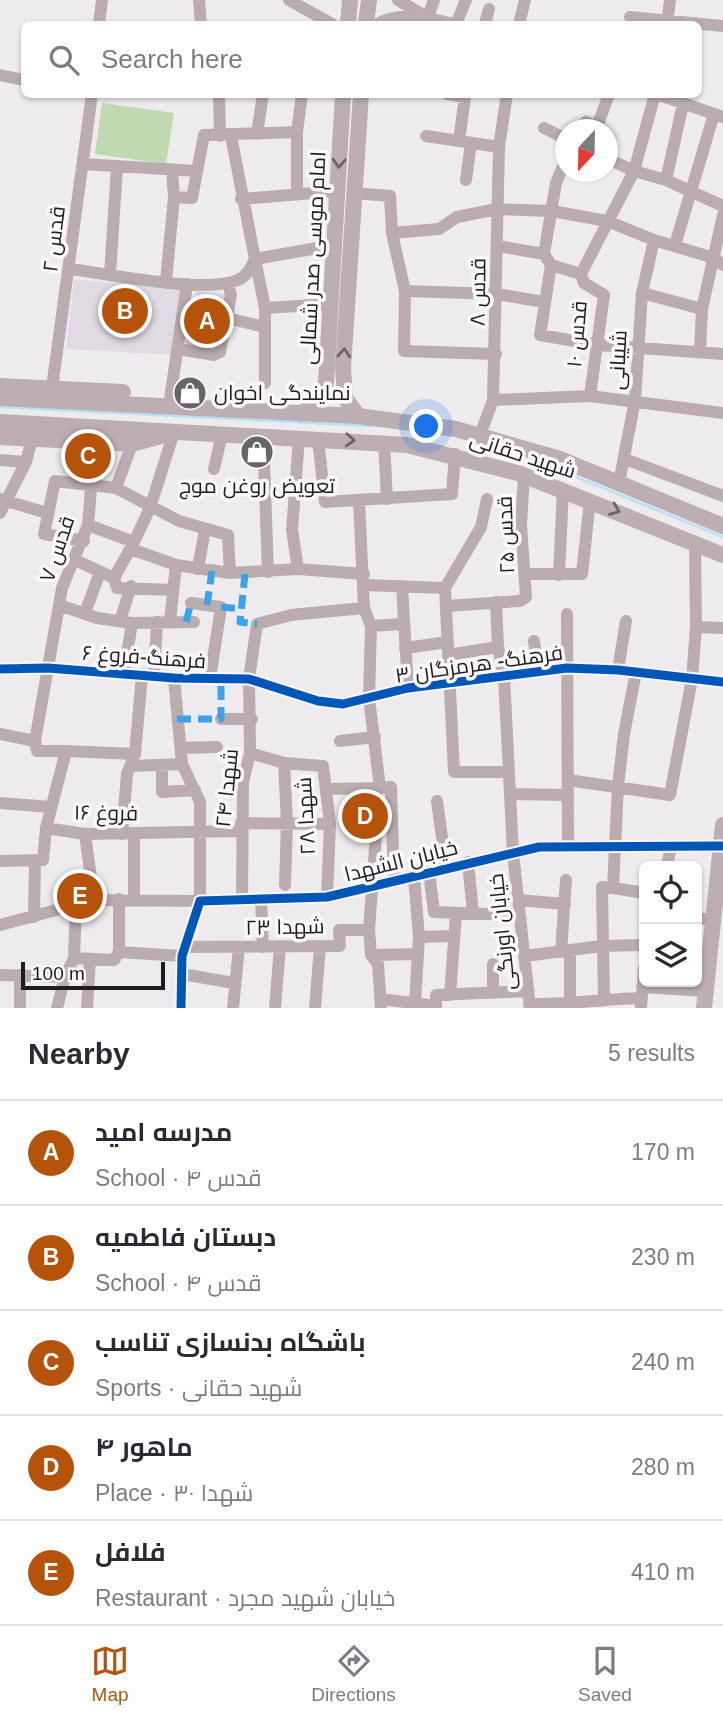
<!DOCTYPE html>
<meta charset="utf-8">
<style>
:root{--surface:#fff;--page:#f7f7f7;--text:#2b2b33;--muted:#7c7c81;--line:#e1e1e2;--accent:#b45309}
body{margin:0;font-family:Arial,Cairo,sans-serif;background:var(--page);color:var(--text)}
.controls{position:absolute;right:21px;bottom:21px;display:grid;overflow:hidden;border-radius:10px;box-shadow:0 2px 5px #0004}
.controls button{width:63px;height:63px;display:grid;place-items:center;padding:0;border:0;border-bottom:2px solid var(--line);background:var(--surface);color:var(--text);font:35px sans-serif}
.compass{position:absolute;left:555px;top:119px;width:63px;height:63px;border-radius:50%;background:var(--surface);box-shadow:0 2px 5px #0004;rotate:202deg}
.scale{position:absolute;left:21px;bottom:18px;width:144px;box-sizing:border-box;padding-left:7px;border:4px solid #1d1c1e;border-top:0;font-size:19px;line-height:24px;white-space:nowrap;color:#1d1c1e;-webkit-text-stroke:5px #fbf8fc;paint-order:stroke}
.you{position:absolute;left:427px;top:427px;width:24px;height:24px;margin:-18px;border:5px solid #fff;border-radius:50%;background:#1a73e8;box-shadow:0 0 0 10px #1a73e833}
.badge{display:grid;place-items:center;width:46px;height:46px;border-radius:50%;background:var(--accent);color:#fff;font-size:23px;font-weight:700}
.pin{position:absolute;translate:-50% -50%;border:4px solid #fff;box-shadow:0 2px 7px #0006}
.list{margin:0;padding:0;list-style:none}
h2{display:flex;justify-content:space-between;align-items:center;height:91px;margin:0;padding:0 28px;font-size:30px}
h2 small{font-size:23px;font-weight:400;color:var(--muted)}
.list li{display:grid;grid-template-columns:46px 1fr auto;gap:21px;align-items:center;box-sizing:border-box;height:105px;padding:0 28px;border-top:2px solid var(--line)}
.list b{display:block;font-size:26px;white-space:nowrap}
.list p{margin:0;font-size:23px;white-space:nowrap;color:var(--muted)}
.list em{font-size:23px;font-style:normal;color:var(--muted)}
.icon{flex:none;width:38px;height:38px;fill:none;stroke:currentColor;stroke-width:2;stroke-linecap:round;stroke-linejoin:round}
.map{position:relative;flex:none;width:723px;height:1008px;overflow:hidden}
.search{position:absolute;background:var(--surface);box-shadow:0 2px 5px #0004;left:21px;right:21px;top:21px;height:77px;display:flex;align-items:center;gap:18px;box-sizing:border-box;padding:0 24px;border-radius:10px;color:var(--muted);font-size:26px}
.sheet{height:616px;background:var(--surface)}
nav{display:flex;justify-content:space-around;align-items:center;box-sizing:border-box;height:98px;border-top:2px solid var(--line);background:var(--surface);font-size:19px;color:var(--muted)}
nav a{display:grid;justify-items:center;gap:4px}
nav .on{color:var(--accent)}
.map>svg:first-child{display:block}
</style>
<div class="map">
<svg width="723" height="1008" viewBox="0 0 723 1008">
<rect width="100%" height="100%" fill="#edebee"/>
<!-- built -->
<path fill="#e0dbe3" d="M74,279L183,289L172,355L66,349Z
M196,291L229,295L216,353L185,346Z"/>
<!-- green -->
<path fill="#c0d9b0" d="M102,103L174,113L166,164L95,154Z"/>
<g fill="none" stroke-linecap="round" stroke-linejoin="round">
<!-- stream -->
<path stroke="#b7e0f9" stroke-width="2.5" d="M0,407L372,426
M532,459L723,537"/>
<!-- minor -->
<path stroke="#bbadaf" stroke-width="12" d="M199,0L201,24
M289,0L332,24
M398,0L425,16
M428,17L434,0
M630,17L723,26
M99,24L102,0
M377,24C399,11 430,18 454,24
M456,24L466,0
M485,24L489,9
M519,24L525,0
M667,24L670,0
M0,75L24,80
M219,94L220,136
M447,94L465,97L459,141
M657,94L723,117
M544,128L566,139
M581,130L586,122L597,127L609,94
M257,134L263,94
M231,136L255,259L335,245
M426,136L499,147
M566,159L556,183L544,254L551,265L581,274
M608,159L634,171L666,180L723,206
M83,164L197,171
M466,180L471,143
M666,180L683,104
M297,192V132L302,94
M354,193L390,196L392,233L405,291L404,351L496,354
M174,197L192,198L204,135L297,132
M241,199L337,191
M392,233L439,229L457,217L497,209L552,211L607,221L654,240L714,258L723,265
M675,245L714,114
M498,246L544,254
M255,259L265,308V383
M551,265L540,335L598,345L723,354
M70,269C109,274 204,294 238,280C247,276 251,268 255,259
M110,274L117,168
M166,281L174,197L172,170
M405,291L497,294L544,302
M642,293L702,309
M265,308L331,304
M227,318L265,327
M178,349L214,355L220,352L231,295L228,283
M700,350L702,309L723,215
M52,388L92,94
M590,396L604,295L584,283L581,274L634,171L655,94
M170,399L187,284
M493,400L590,396L723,413
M480,435L493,400L499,147L507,94
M263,436L268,572
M318,439L325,502L452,494L455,454
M384,442L387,499
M625,459L723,496
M0,460L26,462
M214,469L222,434
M619,483L635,400L642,293L654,240
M116,488L132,444
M0,499L47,513
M487,499L481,527L445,588L454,772H509
M359,500L364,608L371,626L369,698L380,788L391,787L394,882
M0,513L26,462L32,439
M84,541L44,534L55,481L116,488L179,521L228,535L230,573
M134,542L150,508L174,432
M131,549L176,565L230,573L298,569L364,574
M75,560L114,578L134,542L88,525
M198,569L205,529
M298,569L292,530L299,438
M526,574H582L590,500
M559,575L563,489
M114,578L117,588L173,590
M364,585L445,588
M402,586L408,688
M496,602L498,647L504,676L513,853L530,1008
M191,603L221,607L210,679
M59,605L97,618L132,623L194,622
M446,606L520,601L526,597L521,525L524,475
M85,613L100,572
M567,614L568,846
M120,621L131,586
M170,621L176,565
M371,626L402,624
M696,627L723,628
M534,641L538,672
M405,648L448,642
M448,655L498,647
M0,669L48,668L174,678L249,679L318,701L343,704L408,688L567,668L618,670L723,682
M618,670L626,621
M124,672L132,623
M154,677L157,622
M221,719H252
M0,734L35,741L37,751H66L46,828
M35,741L62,588L88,525L95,442
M340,741L375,737
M181,748L217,747
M66,751L135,754
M250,753L284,763L323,766L330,824L327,897
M284,763L287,823L285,885
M162,765V792L195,790
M131,766L182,764
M568,780L670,795L692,679L696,627L695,543
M327,789L380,788
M510,794L568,795
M437,801L446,867
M0,803L50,807
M241,823L330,824
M85,834L94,900
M122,834L127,774L135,754L142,675
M376,834L369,930L371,955L378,964L381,1008
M0,861L43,860L46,828L85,834L241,831
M468,862L473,913
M667,866L671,847
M429,872L434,912L520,915
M414,877L419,937L415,1003
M613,888L644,893
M119,899V952
M134,899V833
M261,899L263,947
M242,900L243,782L250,753L249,679L257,624L291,615L364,608
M518,900L565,904
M34,917L35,860
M697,918L712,920
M0,925L94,900L200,901V802L182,764L174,678
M419,937L453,936
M184,947L340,946L339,930H369
M561,952L566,880
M371,955L418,954
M525,956L601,946L644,945
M74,958L76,904
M493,964V993
M182,974L234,983
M0,975L65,977L74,958L114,960L119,952L182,956
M20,975V1008
M642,987L705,991
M450,995L456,914
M381,999L436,1006V995L528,991
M604,999L602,887L613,888L618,786L624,734L636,672
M529,1004C567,1005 603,999 641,998
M570,1005V950
M57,1008L65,977
M87,1008L90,959
M181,1008L182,956L200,901L327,897L539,847L723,846
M233,1008L239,947
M275,1008L280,947
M315,1008L320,946
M641,1008L644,968"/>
<!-- major -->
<path stroke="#bcaeb2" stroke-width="16" d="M348,24L350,0
M366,24L369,0
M0,386L123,392
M0,398L358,416L456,429L560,459L723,526
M301,414L319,400L326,382L343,94
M358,416L345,398L343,368L361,94
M0,422L407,445L518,473L723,555
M0,437L132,444L161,436
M704,1008L723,825"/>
<!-- quiet -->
<path stroke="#3da2ea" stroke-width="7" stroke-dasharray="14 7" stroke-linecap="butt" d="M245,574L240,622L257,624
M207,605L212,571
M221,607L242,609
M186,622L191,603
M177,719H221V679"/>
<defs>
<path id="cycleway" d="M0,669L48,668L174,678L249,679L318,701L343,704L408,688L567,668L618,670L723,682
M181,1008L182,956L200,901L327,897L539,847L723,846"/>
</defs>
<!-- cycleway casing -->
<use href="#cycleway" stroke="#fbf8fc" stroke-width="13"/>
<!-- cycleway -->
<use href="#cycleway" stroke="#0057b8" stroke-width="9"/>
</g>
<!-- one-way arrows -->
<defs><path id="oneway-chevron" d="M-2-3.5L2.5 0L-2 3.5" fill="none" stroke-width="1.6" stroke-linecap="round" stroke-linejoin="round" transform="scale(1.75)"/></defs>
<g stroke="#6c6568">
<use href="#oneway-chevron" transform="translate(339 163) rotate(93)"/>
<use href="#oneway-chevron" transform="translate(344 353) rotate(-86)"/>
<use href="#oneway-chevron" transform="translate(350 440) rotate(3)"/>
<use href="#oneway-chevron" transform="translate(615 510) rotate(22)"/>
</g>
<!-- icons -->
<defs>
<symbol id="shop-disc" viewBox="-11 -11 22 22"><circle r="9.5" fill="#666467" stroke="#fbf8fc"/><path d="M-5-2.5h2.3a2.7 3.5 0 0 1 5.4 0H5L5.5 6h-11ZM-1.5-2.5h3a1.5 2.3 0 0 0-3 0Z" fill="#fff"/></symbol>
</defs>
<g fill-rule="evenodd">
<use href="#shop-disc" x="171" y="374" width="38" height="38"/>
<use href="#shop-disc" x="238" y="433" width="38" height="38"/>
</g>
<g text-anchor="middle" stroke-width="7" stroke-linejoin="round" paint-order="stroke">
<!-- street labels -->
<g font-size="21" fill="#1d1c1e" stroke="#fbf8fc">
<text transform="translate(54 239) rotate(-83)" y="7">قدس ۲</text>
<text transform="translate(313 258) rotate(-87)" y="7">امام موسی صدر شمالی</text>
<text transform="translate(478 292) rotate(-89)" y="7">قدس ۸</text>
<text transform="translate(577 334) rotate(-85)" y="7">قدس ۱۰</text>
<text transform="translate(618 360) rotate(-87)" y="7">شیبانی</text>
<text transform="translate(523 455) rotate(18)" y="7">شهید حقانی</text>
<text transform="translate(506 535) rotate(-92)" y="7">قدس ۲۵</text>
<text transform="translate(57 549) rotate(-71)" y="7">قدس ۷</text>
<text transform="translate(144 657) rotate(4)" y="7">فرهنگ-فروغ ۶</text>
<text transform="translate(479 664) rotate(-8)" y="7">فرهنگ- هرمزگان ۳</text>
<text transform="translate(227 788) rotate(-84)" y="7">شهدا ۲۴</text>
<text transform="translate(106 813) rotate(1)" y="7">فروغ ۱۶</text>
<text transform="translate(306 816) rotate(-93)" y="7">شهدا ۲۸</text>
<text transform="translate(401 861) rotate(-14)" y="7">خیابان الشهدا</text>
<text transform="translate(285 927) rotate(-1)" y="7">شهدا ۲۳</text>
<text transform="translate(502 932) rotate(-96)" y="7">خیابان اورنگی</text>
</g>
<!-- poi labels -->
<g font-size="21" fill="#1d1c1e" stroke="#fbf8fc" text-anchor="start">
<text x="214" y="400">نمایندگی اخوان</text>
<text x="257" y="493" text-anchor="middle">تعویض روغن موج</text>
</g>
</g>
</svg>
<div class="controls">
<button><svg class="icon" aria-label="locate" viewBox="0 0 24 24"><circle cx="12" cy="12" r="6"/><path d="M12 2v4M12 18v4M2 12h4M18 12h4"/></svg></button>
<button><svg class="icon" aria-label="layers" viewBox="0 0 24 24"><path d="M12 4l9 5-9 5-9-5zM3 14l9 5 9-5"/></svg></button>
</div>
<svg class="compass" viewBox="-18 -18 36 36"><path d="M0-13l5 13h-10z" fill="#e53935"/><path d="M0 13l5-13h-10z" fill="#7c7c81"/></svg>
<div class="scale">100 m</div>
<div class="you"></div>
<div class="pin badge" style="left:207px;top:321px">A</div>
<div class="pin badge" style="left:125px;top:311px">B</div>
<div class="pin badge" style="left:88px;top:456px">C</div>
<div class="pin badge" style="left:365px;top:816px">D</div>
<div class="pin badge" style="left:80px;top:896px">E</div>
<div class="search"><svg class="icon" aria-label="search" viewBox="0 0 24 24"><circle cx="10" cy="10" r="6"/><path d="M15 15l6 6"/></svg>Search here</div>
</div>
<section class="sheet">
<h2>Nearby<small>5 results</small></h2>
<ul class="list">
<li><span class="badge">A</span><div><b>مدرسه امید</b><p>School · قدس ۴</p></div><em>170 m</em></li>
<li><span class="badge">B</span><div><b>دبستان فاطمیه</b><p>School · قدس ۴</p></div><em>230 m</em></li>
<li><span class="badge">C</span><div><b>باشگاه بدنسازی تناسب</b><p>Sports · شهید حقانی</p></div><em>240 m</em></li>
<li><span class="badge">D</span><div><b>ماهور ۴</b><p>Place · شهدا ۳۰</p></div><em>280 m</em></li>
<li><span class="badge">E</span><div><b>فلافل</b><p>Restaurant · خیابان شهید مجرد</p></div><em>410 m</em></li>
</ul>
</section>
<nav>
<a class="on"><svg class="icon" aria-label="map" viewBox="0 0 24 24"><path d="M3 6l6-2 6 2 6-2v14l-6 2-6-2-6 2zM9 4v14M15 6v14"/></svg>Map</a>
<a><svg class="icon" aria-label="directions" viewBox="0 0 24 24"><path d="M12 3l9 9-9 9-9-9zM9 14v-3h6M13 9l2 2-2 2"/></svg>Directions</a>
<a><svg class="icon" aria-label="saved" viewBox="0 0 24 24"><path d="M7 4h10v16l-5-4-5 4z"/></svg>Saved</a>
</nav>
